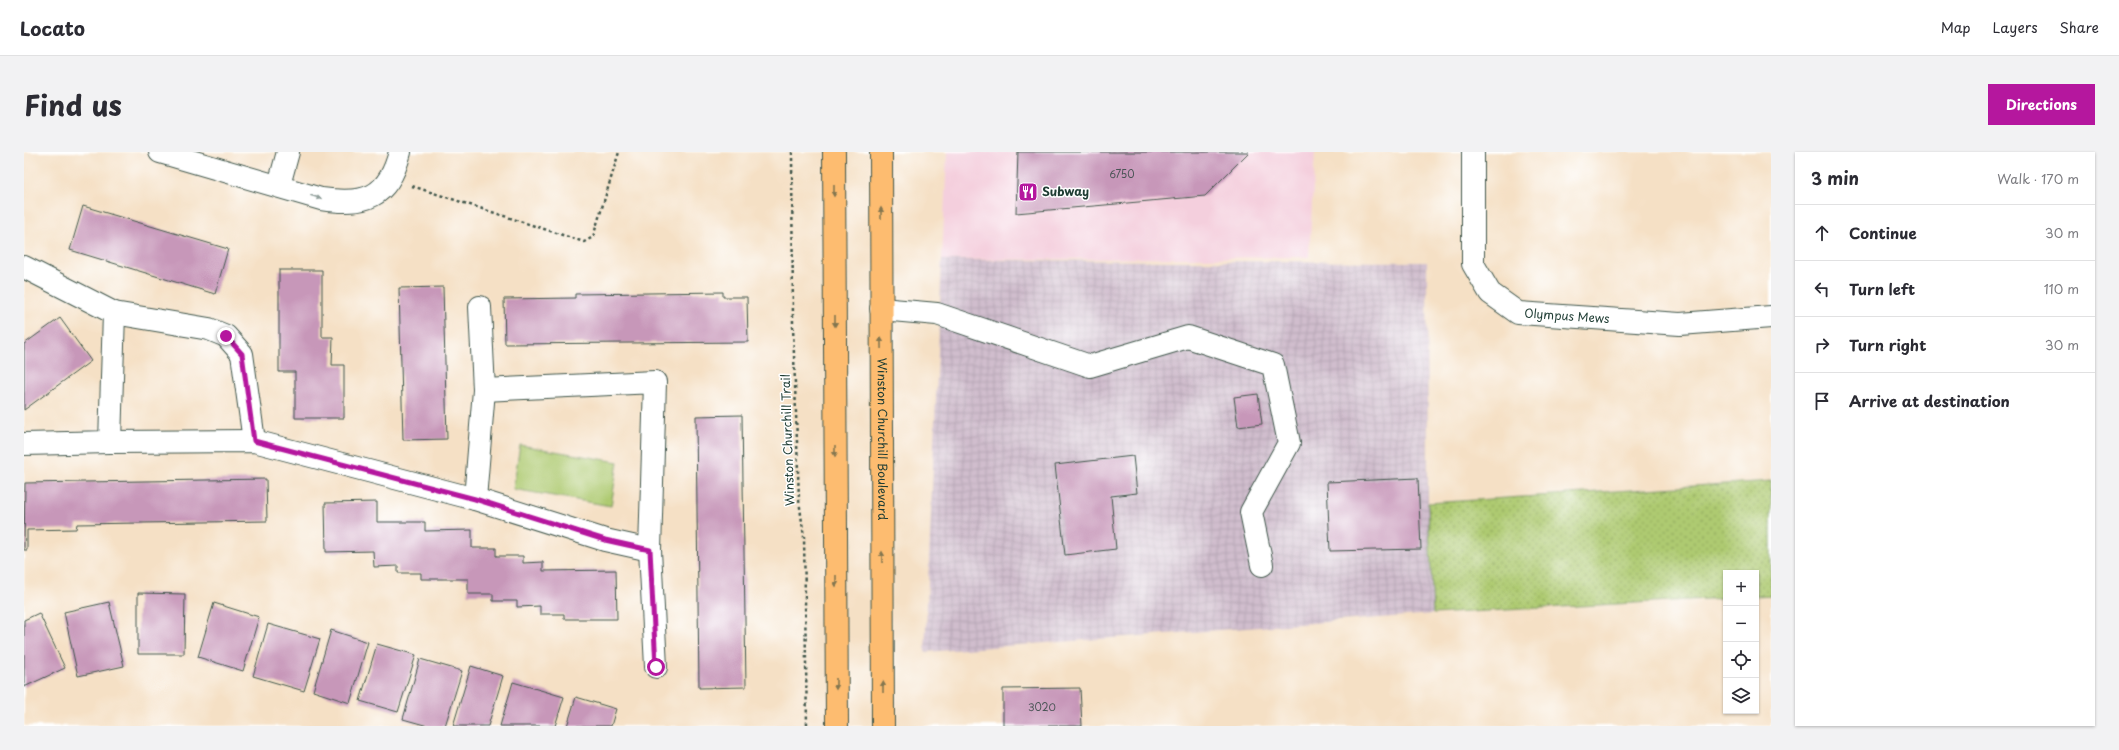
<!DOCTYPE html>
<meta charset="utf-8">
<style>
:root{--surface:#fff;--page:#f2f2f3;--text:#2b2b33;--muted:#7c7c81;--line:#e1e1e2;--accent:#b5179e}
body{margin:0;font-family:"Playpen Sans",sans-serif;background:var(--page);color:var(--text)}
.controls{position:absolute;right:12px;bottom:12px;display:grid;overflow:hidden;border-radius:0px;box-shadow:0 1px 3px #0004}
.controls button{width:36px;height:36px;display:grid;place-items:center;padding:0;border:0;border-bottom:1px solid var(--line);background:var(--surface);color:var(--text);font:20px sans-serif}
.stop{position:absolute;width:12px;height:12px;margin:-9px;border:3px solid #b5179e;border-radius:50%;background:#fff}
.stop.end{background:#b5179e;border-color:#fff;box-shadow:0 1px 4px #0008}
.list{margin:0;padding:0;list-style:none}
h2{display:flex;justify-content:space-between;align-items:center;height:52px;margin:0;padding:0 16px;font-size:17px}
h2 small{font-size:13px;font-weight:400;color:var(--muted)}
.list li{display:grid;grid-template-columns:26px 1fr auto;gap:12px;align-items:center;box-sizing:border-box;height:56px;padding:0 16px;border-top:1px solid var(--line)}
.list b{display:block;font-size:15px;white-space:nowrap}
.list em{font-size:13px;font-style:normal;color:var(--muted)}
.icon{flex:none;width:22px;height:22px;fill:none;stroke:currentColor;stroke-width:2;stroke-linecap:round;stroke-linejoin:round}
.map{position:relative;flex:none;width:1747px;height:574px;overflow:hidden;border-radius:0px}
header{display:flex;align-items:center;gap:24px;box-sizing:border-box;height:56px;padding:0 20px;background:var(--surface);border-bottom:1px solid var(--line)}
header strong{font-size:19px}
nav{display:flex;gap:22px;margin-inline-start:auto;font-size:14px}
.intro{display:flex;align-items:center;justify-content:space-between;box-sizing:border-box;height:96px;padding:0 24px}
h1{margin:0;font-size:28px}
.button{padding:10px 18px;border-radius:0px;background:var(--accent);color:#fff;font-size:14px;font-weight:700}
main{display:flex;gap:24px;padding:0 24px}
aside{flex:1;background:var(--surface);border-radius:0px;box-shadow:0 1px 3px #0004}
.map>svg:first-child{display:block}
</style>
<header>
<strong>Locato</strong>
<nav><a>Map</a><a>Layers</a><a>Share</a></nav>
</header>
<div class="intro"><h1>Find us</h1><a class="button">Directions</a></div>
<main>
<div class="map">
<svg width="1747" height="574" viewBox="0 0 1747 574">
<defs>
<pattern id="industrial-grid" width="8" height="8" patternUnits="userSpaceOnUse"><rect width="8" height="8" fill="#d0bdcd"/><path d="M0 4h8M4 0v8" fill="none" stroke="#b2a3b1"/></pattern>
<pattern id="grass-dots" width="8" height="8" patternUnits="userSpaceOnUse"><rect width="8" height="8" fill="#aeca71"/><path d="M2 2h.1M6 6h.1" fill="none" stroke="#8da55e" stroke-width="1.8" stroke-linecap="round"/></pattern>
</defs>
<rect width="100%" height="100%" fill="#fff"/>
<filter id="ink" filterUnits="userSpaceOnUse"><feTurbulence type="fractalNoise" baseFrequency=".025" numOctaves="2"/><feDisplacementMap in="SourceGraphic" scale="8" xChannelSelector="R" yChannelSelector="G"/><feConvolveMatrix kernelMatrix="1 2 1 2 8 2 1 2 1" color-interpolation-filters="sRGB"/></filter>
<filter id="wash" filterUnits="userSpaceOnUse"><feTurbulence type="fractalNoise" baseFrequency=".012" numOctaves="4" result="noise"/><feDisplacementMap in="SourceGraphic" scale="16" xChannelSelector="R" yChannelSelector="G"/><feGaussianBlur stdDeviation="0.9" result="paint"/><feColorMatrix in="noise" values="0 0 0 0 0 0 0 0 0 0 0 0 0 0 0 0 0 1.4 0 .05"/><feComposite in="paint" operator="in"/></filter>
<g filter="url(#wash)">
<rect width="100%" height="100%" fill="#f5e0c5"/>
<!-- built -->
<path fill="#f4cfdd" d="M923,0H1291L1285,105L918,108Z"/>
<!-- industrial -->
<path fill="url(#industrial-grid)" d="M918,108L1403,110L1404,351L1409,462L901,500Z"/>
<!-- grass -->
<path fill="url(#grass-dots)" stroke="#668452" d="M1747,329V443L1732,444V421H1702V446L1409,462L1404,351Z"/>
<!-- park -->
<path fill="#aeca71" stroke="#668452" d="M496,293L594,310L587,354L489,337Z"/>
<g id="blocks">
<!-- building -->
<path fill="#c797b9" d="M994,0H1225L1181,44L992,61Z
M59,54L204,97L191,142L46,98Z
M255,118H298V185H309L308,213H320V266H271V220H255Z
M419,135L423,287L379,288L375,136Z
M699,140V145H723L724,190L481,192L480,147L551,146V142Z
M36,166L67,209L0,258V192Z
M1234,242L1238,272L1214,275L1210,245Z
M718,263L722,535L675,536L672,264Z
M1109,304L1113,341L1087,344L1092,397L1041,403L1031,313Z
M1394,326L1397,397L1306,399L1303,330Z
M242,327L243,369L53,372L52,377L3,378V398H0L1,331Z
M353,350V370H401V379L448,378V396H472V404H499V411L519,410V419L592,418L593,467H540V462H516V454L493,455V449H469V442H444V427H397V421H374V414L350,415L349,399L302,400L301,351Z
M114,441L161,442L160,502H114Z
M85,450L100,514L54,524L40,460Z
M190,451L235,465L219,519L174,505Z
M15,461L41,516L0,535V468Z
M244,472L296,487L280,539L229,524Z
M307,478L344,490L326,551L289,539Z
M353,492L392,503L374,560L336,549Z
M396,507L438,519L421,574H404L379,567Z
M447,514L479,524L464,574H429Z
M489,530L540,545L531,574H476Z
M1056,536L1058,574H979V537Z
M552,545L592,557L587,574H543Z"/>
</g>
</g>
<g filter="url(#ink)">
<use href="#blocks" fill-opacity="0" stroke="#3f554a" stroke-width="1"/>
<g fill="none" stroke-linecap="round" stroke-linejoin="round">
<defs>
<g id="minor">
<path d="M136,0L297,47C341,53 364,47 376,0"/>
<path id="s1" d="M1449,0V112L1466,141L1494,161L1656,172L1747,165"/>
<path d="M255,33L264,0"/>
<path d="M0,115L90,161L86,290L0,292"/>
<path d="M857,157L913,162L1066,214L1164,185L1249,213L1265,291L1227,360L1238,413"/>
<path d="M90,161L185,177L202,184L218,202L230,289"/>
<path d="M86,290L230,289L451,347L581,388L626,398L631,230L460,238L456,155"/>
<path d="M451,347L460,238"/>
<path d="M626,398L632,515"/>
</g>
<g id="major">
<path d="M810,0L813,574"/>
<path id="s2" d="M857,0L859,574"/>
</g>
</defs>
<!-- minor casing -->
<use href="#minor" stroke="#3f554a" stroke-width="24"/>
<!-- major casing -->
<use href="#major" stroke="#3f554a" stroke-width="24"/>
<!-- path -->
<path stroke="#3f554a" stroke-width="2.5" stroke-dasharray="3 3" stroke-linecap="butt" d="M768,0L769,174L775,348L780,385L783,574
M388,34L560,90L569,85L595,0"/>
<!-- minor -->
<use href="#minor" stroke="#fff" stroke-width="22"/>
<!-- major -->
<use href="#major" stroke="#fdbc70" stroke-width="22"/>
</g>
<!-- one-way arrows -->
<defs><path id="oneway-solid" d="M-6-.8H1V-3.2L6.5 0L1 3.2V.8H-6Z"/></defs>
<g fill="#83764f">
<use href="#oneway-solid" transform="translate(810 39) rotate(90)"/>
<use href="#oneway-solid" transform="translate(857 61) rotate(-90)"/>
<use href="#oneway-solid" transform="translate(811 169) rotate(90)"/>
<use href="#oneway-solid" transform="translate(857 191) rotate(-91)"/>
<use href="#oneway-solid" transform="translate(811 299) rotate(90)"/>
<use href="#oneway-solid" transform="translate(858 405) rotate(-90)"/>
<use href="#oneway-solid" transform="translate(812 429) rotate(90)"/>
<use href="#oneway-solid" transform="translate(812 532) rotate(90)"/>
<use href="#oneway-solid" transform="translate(859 535) rotate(-90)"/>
</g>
<use fill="#8f9e9a" href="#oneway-solid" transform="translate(292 45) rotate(17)"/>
</g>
<g fill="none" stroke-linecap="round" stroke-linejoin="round" filter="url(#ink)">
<!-- route -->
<path stroke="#b5179e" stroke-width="5" d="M202,184L218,202L230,289L451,347L581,388L626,398L632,515"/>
</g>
<!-- icons -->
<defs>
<symbol id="restaurant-square" viewBox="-11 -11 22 22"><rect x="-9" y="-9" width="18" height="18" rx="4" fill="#b5179e" stroke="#fff"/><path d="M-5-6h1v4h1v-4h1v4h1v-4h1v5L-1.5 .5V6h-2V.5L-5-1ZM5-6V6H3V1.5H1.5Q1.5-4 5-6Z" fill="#fff"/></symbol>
</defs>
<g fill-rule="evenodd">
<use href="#restaurant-square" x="993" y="29" width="22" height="22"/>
</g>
<g text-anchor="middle" stroke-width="3" stroke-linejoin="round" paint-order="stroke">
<!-- number labels -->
<g font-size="10" fill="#495455">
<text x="1098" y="26">6750</text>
<text x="1018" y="559">3020</text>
</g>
<!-- poi labels -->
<g font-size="12" font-weight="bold" fill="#1f3d34" stroke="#fff" text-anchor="start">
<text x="1018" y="44">Subway</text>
</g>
<!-- street labels -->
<g font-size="12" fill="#1f3d34" stroke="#fff">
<text dy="4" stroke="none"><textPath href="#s1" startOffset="229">Olympus Mews</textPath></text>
<text dy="4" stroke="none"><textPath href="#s2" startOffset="287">Winston Churchill Boulevard</textPath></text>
<text transform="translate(764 288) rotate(-92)" y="4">Winston Churchill Trail</text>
</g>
</g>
</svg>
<div class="controls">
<button>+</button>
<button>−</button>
<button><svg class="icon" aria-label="locate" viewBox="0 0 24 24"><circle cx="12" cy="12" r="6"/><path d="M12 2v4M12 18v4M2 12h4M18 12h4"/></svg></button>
<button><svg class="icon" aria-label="layers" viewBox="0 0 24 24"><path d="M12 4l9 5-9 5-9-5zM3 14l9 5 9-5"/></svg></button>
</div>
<div class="stop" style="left:632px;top:515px"></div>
<div class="stop end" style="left:202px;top:184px"></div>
</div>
<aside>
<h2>3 min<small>Walk · 170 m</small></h2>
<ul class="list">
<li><svg class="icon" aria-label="ahead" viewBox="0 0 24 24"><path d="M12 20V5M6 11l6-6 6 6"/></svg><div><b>Continue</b></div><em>30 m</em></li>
<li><svg class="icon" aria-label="left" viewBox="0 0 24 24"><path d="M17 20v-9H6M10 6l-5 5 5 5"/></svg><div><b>Turn left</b></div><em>110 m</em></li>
<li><svg class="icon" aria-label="right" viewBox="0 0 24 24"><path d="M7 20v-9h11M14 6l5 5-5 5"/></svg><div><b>Turn right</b></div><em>30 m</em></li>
<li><svg class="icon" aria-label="arrive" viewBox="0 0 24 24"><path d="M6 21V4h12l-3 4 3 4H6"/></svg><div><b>Arrive at destination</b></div></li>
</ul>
</aside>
</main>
